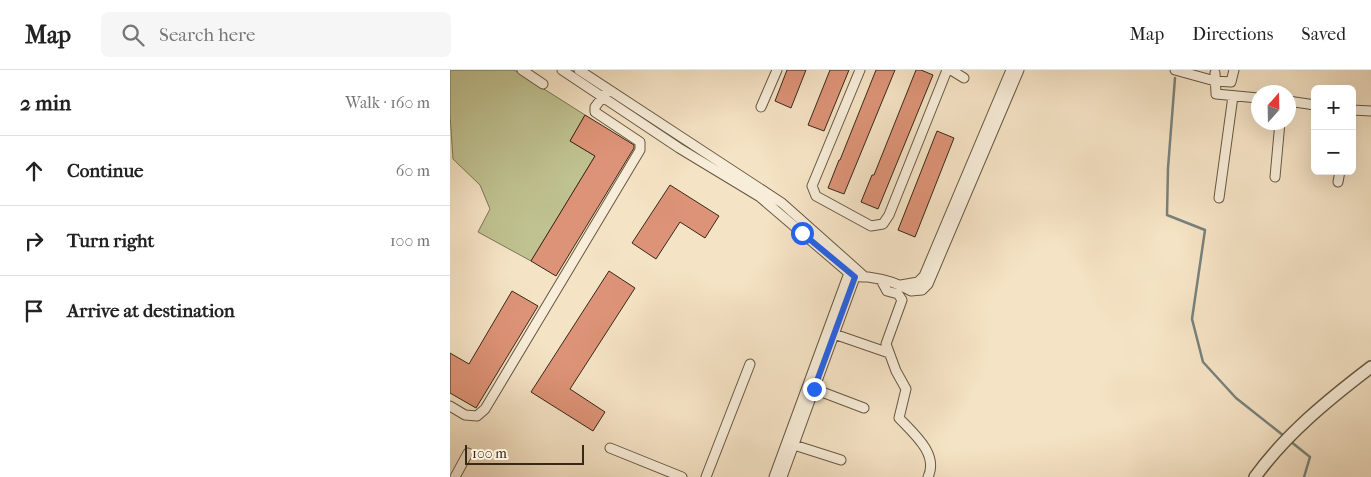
<!DOCTYPE html>
<meta charset="utf-8">
<style>
:root{--surface:#fff;--page:#f6f6f6;--text:#222;--muted:#767676;--line:#e0e0e0}
body{margin:0;font-family:"IM FELL French Canon",serif;background:var(--page);color:var(--text)}
.controls{position:absolute;right:15px;top:15px;display:grid;overflow:hidden;border-radius:8px;box-shadow:0 5px 20px #0002}
.controls button{width:45px;height:45px;display:grid;place-items:center;padding:0;border:0;border-bottom:1px solid var(--line);background:var(--surface);color:var(--text);font:25px sans-serif}
.compass{position:absolute;left:801px;top:15px;width:45px;height:45px;border-radius:50%;background:var(--surface);box-shadow:0 5px 20px #0002;rotate:20deg}
.scale{position:absolute;left:15px;bottom:12px;width:119px;box-sizing:border-box;padding-left:5px;border:2px solid #362917;border-top:0;font-size:14px;line-height:18px;white-space:nowrap;color:#362917;-webkit-text-stroke:4px #f8edd9;paint-order:stroke}
.stop{position:absolute;width:15px;height:15px;margin:-11px;border:4px solid #2563eb;border-radius:50%;background:#fff}
.stop.end{background:#2563eb;border-color:#fff;box-shadow:0 1px 5px #0008}
.list{margin:0;padding:0;list-style:none}
h2{display:flex;justify-content:space-between;align-items:center;height:65px;margin:0;padding:0 20px;font-size:21px}
h2 small{font-size:16px;font-weight:400;color:var(--muted)}
.list li{display:grid;grid-template-columns:32px 1fr auto;gap:15px;align-items:center;box-sizing:border-box;height:70px;padding:0 20px;border-top:1px solid var(--line)}
.list b{display:block;font-size:19px;white-space:nowrap}
.list em{font-size:16px;font-style:normal;color:var(--muted)}
.icon{flex:none;width:28px;height:28px;fill:none;stroke:currentColor;stroke-width:2;stroke-linecap:round;stroke-linejoin:round}
.map{position:relative;flex:none;width:921px;height:407px;overflow:hidden}
header{display:flex;align-items:center;gap:30px;box-sizing:border-box;height:70px;padding:0 25px;background:var(--surface);border-bottom:1px solid var(--line)}
header strong{font-size:24px}
nav{display:flex;gap:28px;margin-inline-start:auto;font-size:18px}
.search{width:350px;height:45px;background:var(--page);display:flex;align-items:center;gap:12px;box-sizing:border-box;padding:0 18px;border-radius:8px;color:var(--muted);font-size:19px}
main{display:flex}
aside{flex:1;background:var(--surface)}
.map>svg:first-child{display:block}
</style>
<header>
<strong>Map</strong>
<div class="search"><svg class="icon" aria-label="search" viewBox="0 0 24 24"><circle cx="10" cy="10" r="6"/><path d="M15 15l6 6"/></svg>Search here</div>
<nav><a>Map</a><a>Directions</a><a>Saved</a></nav>
</header>
<main>
<aside>
<h2>2 min<small>Walk · 160 m</small></h2>
<ul class="list">
<li><svg class="icon" aria-label="ahead" viewBox="0 0 24 24"><path d="M12 20V5M6 11l6-6 6 6"/></svg><div><b>Continue</b></div><em>60 m</em></li>
<li><svg class="icon" aria-label="right" viewBox="0 0 24 24"><path d="M7 20v-9h11M14 6l5 5-5 5"/></svg><div><b>Turn right</b></div><em>100 m</em></li>
<li><svg class="icon" aria-label="arrive" viewBox="0 0 24 24"><path d="M6 21V4h12l-3 4 3 4H6"/></svg><div><b>Arrive at destination</b></div></li>
</ul>
</aside>
<div class="map">
<svg width="921" height="407" viewBox="0 0 921 407">
<rect width="100%" height="100%" fill="#f5e3c5"/>
<filter id="stains"><feTurbulence type="fractalNoise" baseFrequency=".004" numOctaves="4"/><feColorMatrix values="0 0 0 0 .2 0 0 0 0 .09 0 0 0 0 .02 0 0 0 .5 -.17"/></filter>
<radialGradient id="worn" r=".72"><stop offset=".6" stop-color="#630" stop-opacity="0"/><stop offset="1" stop-color="#630" stop-opacity=".3"/></radialGradient>
<!-- green -->
<path fill="#c0c291" stroke="#7b7654" d="M0,0H64L135,45L120,71L145,86L81,191L28,162L40,139L30,115L3,89L0,45Z"/>
<g fill="none" stroke-linecap="round" stroke-linejoin="round">
<!-- stream -->
<path stroke="#77817c" stroke-width="2.5" d="M725,8L718,98L717,145L755,160L742,249L753,292L786,328L834,366
M840,371L860,387L854,407"/>
</g>
<!-- building -->
<path fill="#dd9377" stroke="#362917" d="M337,0H356L341,38L325,31Z
M380,0H399L374,61L358,55Z
M426,0H445L394,124L378,118L389,90H390Z
M466,0H471L483,5L428,139L411,132L422,105H424Z
M135,45L184,75V78L106,206L81,191L145,86L120,71Z
M487,61L504,68L465,167L448,160Z
M220,115L269,146L255,168L230,152L206,189L182,173Z
M159,201L185,218L120,319L155,342L143,361L81,322Z
M62,221L88,236L26,338L0,323V283L19,294Z"/>
<g fill="none" stroke-linecap="round" stroke-linejoin="round">
<defs>
<path id="minor" d="M72,0L93,14
M112,0L229,78L310,127L399,203C406,207 410,207 418,207C433,209 448,213 461,221L472,220L478,214L569,0
M129,0L332,133L415,207
M410,0L362,116L366,126L421,156L433,154L439,145L497,0
M501,0L514,8
M725,0L765,11L781,12L784,0
M765,3L766,24L808,28
M838,31L865,35
M311,37L327,0
M902,40L921,41
M825,107L830,52
M888,112L890,101
M769,128L783,26
M431,210L437,221L448,224L452,230L436,274L446,301L456,319L449,348C463,363 489,384 478,407
M451,215L468,212L474,206L561,0
M384,264L439,283
M364,319L414,338
M0,336L15,345L27,346L35,339L190,80V72L145,42V37L158,20
M344,375L391,390
M160,378L232,407
M5,407L18,383
M256,407L300,294
M324,407L399,203
M332,407L405,207"/>
<path id="tertiary" d="M805,407C836,364 879,329 921,297"/>
</defs>
<!-- minor casing -->
<use href="#minor" stroke="#665842" stroke-width="11"/>
<!-- tertiary casing -->
<use href="#tertiary" stroke="#665842" stroke-width="14"/>
<!-- minor -->
<use href="#minor" stroke="#f8edd9" stroke-width="9"/>
<!-- tertiary -->
<use href="#tertiary" stroke="#f8edd9" stroke-width="11"/>
</g>
<g fill="none" stroke-linecap="round" stroke-linejoin="round">
<!-- route -->
<path stroke="#2563eb" stroke-width="6" d="M352,163L405,207L364,319"/>
</g>
<rect width="100%" height="100%" filter="url(#stains)"/>
<rect width="100%" height="100%" fill="url(#worn)"/>
</svg>
<div class="controls">
<button>+</button>
<button>−</button>
</div>
<svg class="compass" viewBox="-18 -18 36 36"><path d="M0-13l5 13h-10z" fill="#e53935"/><path d="M0 13l5-13h-10z" fill="#767676"/></svg>
<div class="scale">100 m</div>
<div class="stop" style="left:352px;top:163px"></div>
<div class="stop end" style="left:364px;top:319px"></div>
</div>
</main>
